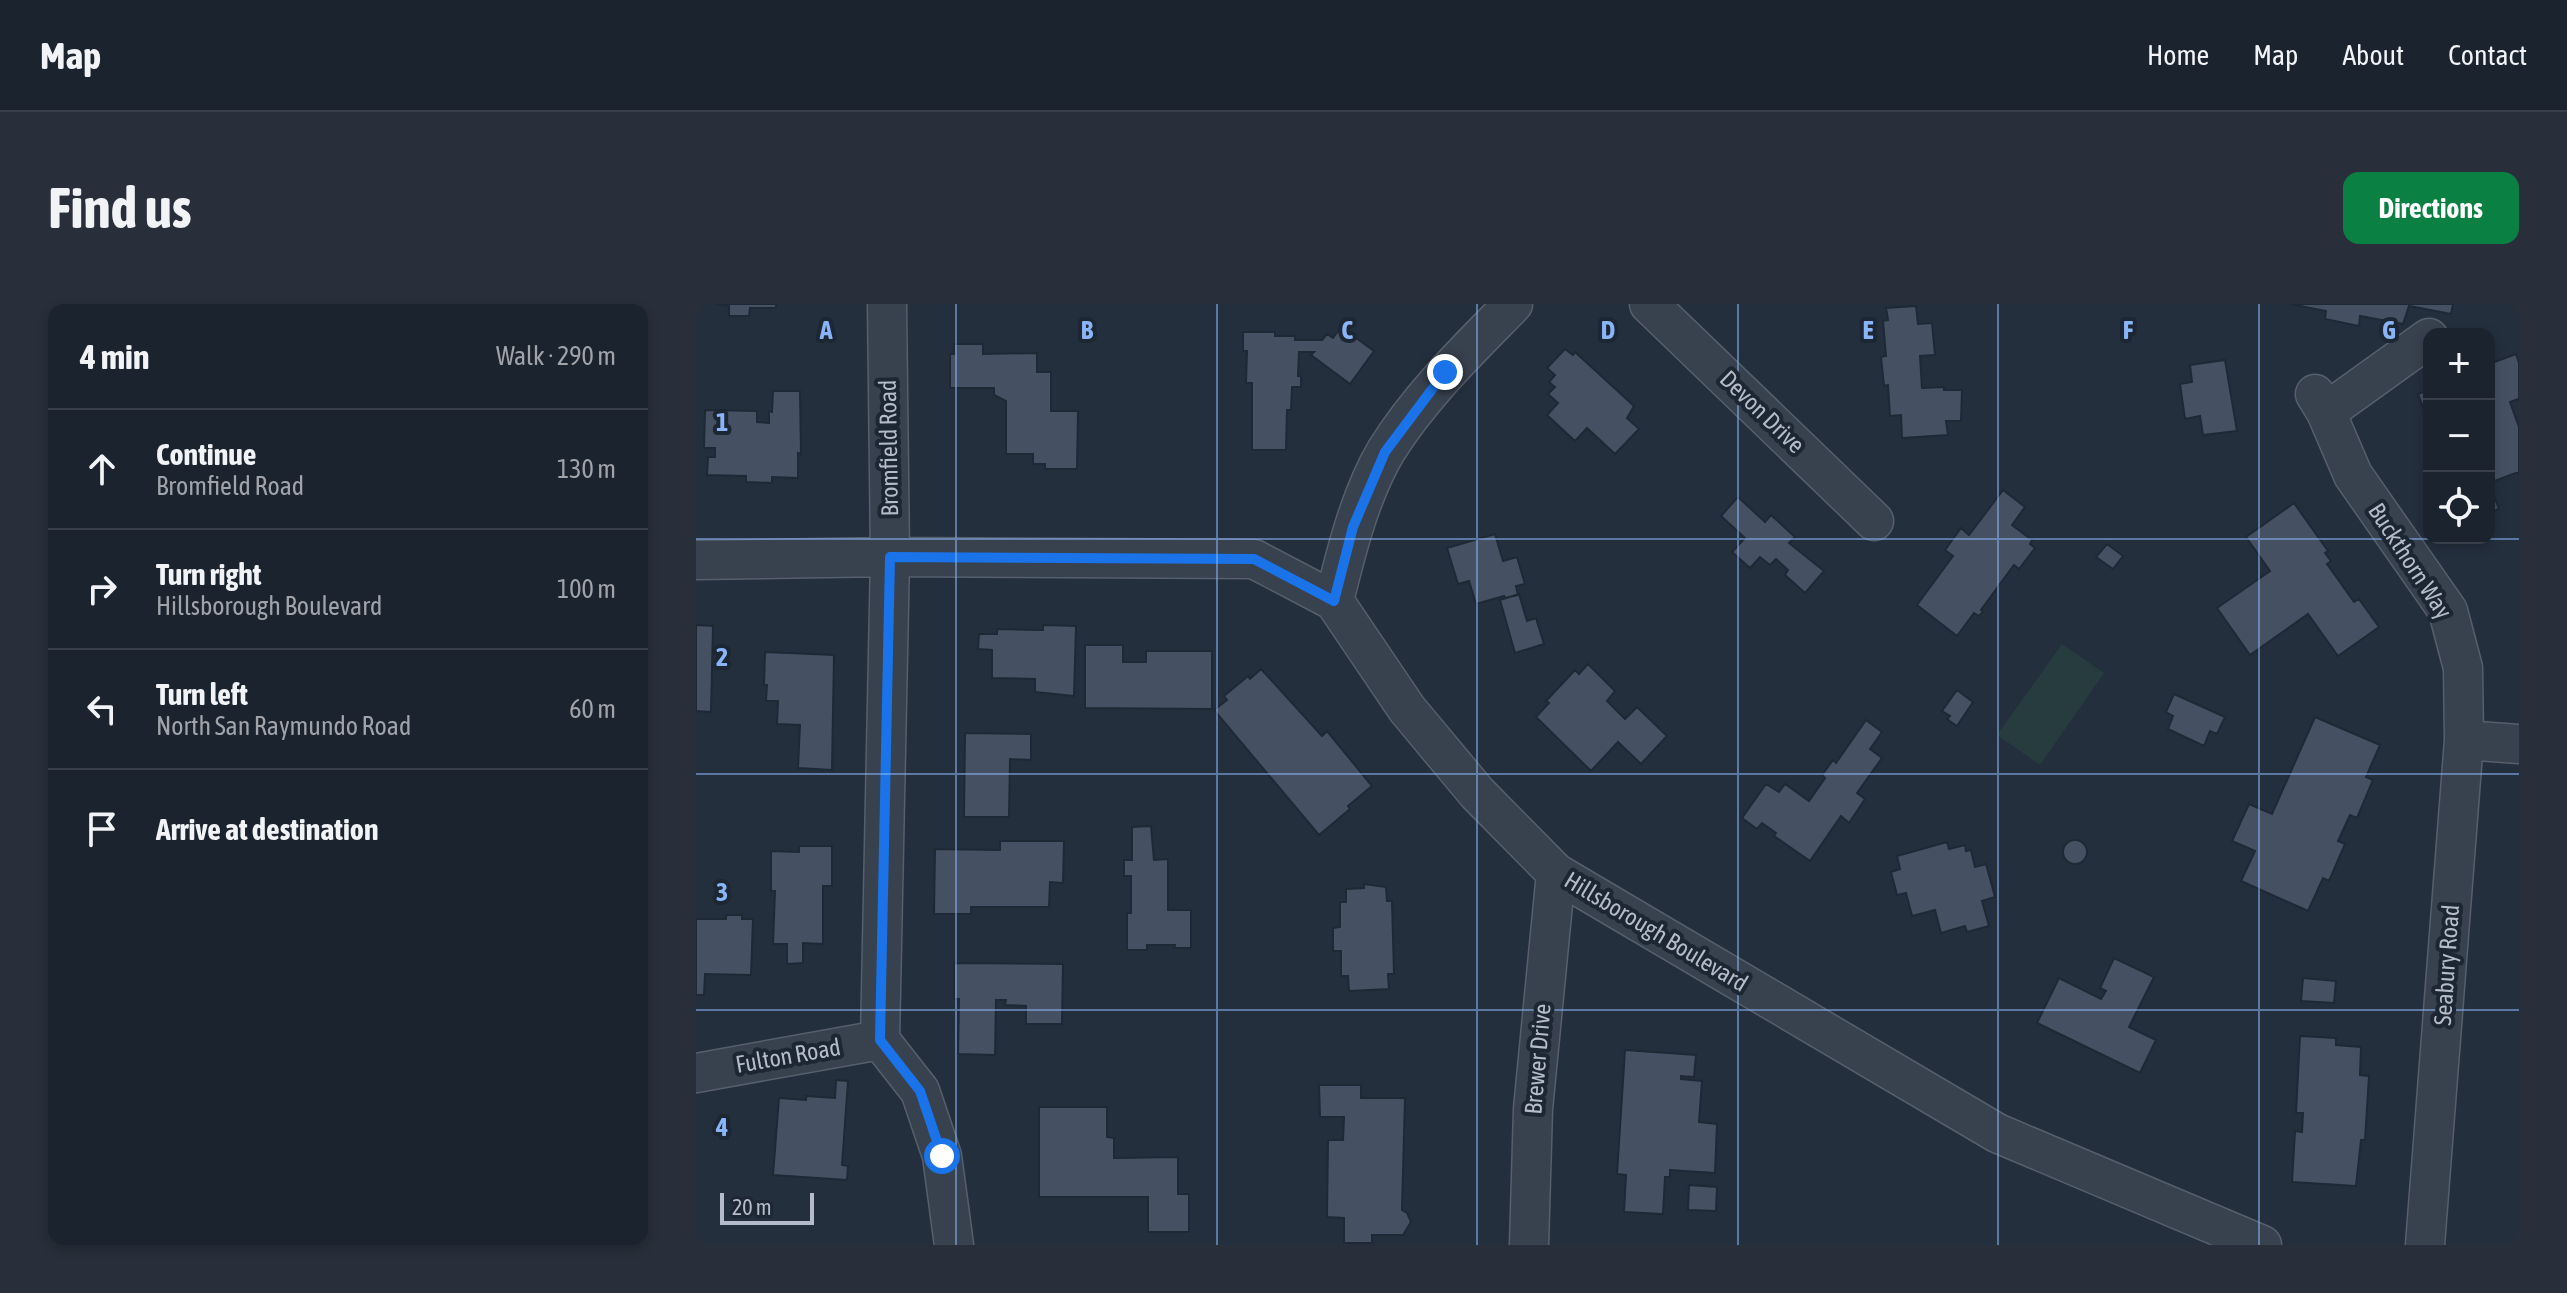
<!DOCTYPE html>
<meta charset="utf-8">
<style>
:root{--surface:#1b232e;--page:#282f3a;--text:#f1f3f6;--muted:#a0a4aa;--line:#39404a;--accent:#0b8043}
body{margin:0;font-family:"Asap Condensed",sans-serif;background:var(--page);color:var(--text)}
.controls{position:absolute;right:24px;top:24px;display:grid;overflow:hidden;border-radius:16px;box-shadow:0 4px 12px #0003}
.controls button{width:72px;height:72px;display:grid;place-items:center;padding:0;border:0;border-bottom:2px solid var(--line);background:var(--surface);color:var(--text);font:40px sans-serif}
.scale{position:absolute;left:24px;bottom:20px;width:94px;box-sizing:border-box;padding-left:8px;border:4px solid #b4bcc9;border-top:0;font-size:22px;line-height:28px;white-space:nowrap;color:#b4bcc9;-webkit-text-stroke:6px #1d2633;paint-order:stroke}
.stop{position:absolute;width:24px;height:24px;margin:-18px;border:6px solid #1a73e8;border-radius:50%;background:#fff}
.stop.end{background:#1a73e8;border-color:#fff;box-shadow:0 2px 8px #0008}
.list{margin:0;padding:0;list-style:none}
h2{display:flex;justify-content:space-between;align-items:center;height:104px;margin:0;padding:0 32px;font-size:34px}
h2 small{font-size:26px;font-weight:400;color:var(--muted)}
.list li{display:grid;grid-template-columns:52px 1fr auto;gap:24px;align-items:center;box-sizing:border-box;height:120px;padding:0 32px;border-top:2px solid var(--line)}
.list b{display:block;font-size:30px;white-space:nowrap}
.list p{margin:0;font-size:26px;white-space:nowrap;color:var(--muted)}
.list em{font-size:26px;font-style:normal;color:var(--muted)}
.icon{flex:none;width:44px;height:44px;fill:none;stroke:currentColor;stroke-width:2;stroke-linecap:round;stroke-linejoin:round}
.map{position:relative;flex:none;width:1823px;height:941px;overflow:hidden;border-radius:16px}
header{display:flex;align-items:center;gap:48px;box-sizing:border-box;height:112px;padding:0 40px;background:var(--surface);border-bottom:2px solid var(--line)}
header strong{font-size:38px}
nav{display:flex;gap:44px;margin-inline-start:auto;font-size:28px}
.intro{display:flex;align-items:center;justify-content:space-between;box-sizing:border-box;height:192px;padding:0 48px}
h1{margin:0;font-size:56px}
.button{padding:20px 36px;border-radius:16px;background:var(--accent);color:#fff;font-size:28px;font-weight:700}
main{display:flex;gap:48px;padding:0 48px}
aside{flex:1;background:var(--surface);border-radius:16px;box-shadow:0 4px 12px #0003}
.map>svg:first-child{display:block}
</style>
<header>
<strong>Map</strong>
<nav><a>Home</a><a>Map</a><a>About</a><a>Contact</a></nav>
</header>
<div class="intro"><h1>Find us</h1><a class="button">Directions</a></div>
<main>
<aside>
<h2>4 min<small>Walk · 290 m</small></h2>
<ul class="list">
<li><svg class="icon" aria-label="ahead" viewBox="0 0 24 24"><path d="M12 20V5M6 11l6-6 6 6"/></svg><div><b>Continue</b><p>Bromfield Road</p></div><em>130 m</em></li>
<li><svg class="icon" aria-label="right" viewBox="0 0 24 24"><path d="M7 20v-9h11M14 6l5 5-5 5"/></svg><div><b>Turn right</b><p>Hillsborough Boulevard</p></div><em>100 m</em></li>
<li><svg class="icon" aria-label="left" viewBox="0 0 24 24"><path d="M17 20v-9H6M10 6l-5 5 5 5"/></svg><div><b>Turn left</b><p>North San Raymundo Road</p></div><em>60 m</em></li>
<li><svg class="icon" aria-label="arrive" viewBox="0 0 24 24"><path d="M6 21V4h12l-3 4 3 4H6"/></svg><div><b>Arrive at destination</b></div></li>
</ul>
</aside>
<div class="map">
<svg width="1823" height="941" viewBox="0 0 1823 941">
<rect width="100%" height="100%" fill="#242f3e"/>
<!-- green -->
<path fill="#263c3f" d="M1366,340L1408,369L1344,461L1301,431Z"/>
<!-- building -->
<path fill="#455162" stroke="#1f2835" stroke-width="2" d="M20,0H80V4H54L53,12H33V2Z
M1594,0H1757L1755,10L1713,2L1707,20L1664,12L1663,22L1629,15L1630,7Z
M1220,2L1222,20L1236,19L1239,51L1224,52L1226,84L1248,83V86H1266L1265,117H1250L1252,131L1206,134L1205,111L1194,112L1192,81L1188,82L1185,53L1190,52L1187,17L1192,16L1190,4Z
M645,23L678,47L654,80L615,51L618,48H603L602,72H605V83H596L595,106H591L590,146H556V79H550L551,47H547V28H579V32H599V36H626L631,30L637,34Z
M258,40H287V50L341,49V68H355V107H382L381,165H349V160H337V150H310V97L298,91V84H254V50H258Z
M869,45L877,51L879,48L938,102L931,114L943,125L919,150L891,124L879,137L851,111L862,99L852,90L859,83L853,78L859,71L851,64Z
M1820,50L1823,59V97L1822,95L1814,98L1823,123V172L1822,168L1793,179L1803,205L1793,209V60Z
M1529,56L1541,127L1507,131L1504,112L1489,115L1484,80L1496,78L1494,61Z
M1733,86V120L1722,90Z
M77,87H104L105,150L102,149V174L76,173V179L50,178V172L11,171L12,153H19V144H8L9,106L61,107V118L73,119V107L76,108Z
M1307,186L1329,203L1316,221L1336,236L1334,240L1339,244L1323,265L1318,261L1285,306L1287,307L1283,312L1278,309L1261,332L1221,301L1257,252L1249,246L1265,224L1273,231Z
M1042,193L1069,218L1075,211L1099,233L1093,239L1128,267L1109,289L1089,271L1092,266L1080,255L1074,261L1064,253L1054,264L1036,248L1049,234L1025,212Z
M1598,199L1632,247L1629,249L1635,257L1631,260L1658,298L1663,295L1683,323L1642,352L1612,310L1554,351L1521,304L1574,267L1550,233Z
M799,230L807,257L821,253L829,280L820,282L822,291L809,294L808,292L780,300L773,277L762,280L751,244Z
M1411,240L1427,252L1417,265L1400,253Z
M823,290L831,317L840,314L848,340L819,349L804,296Z
M0,321L17,322L15,408L0,407Z
M347,321L380,322L378,392L339,388V375L296,374V346L282,345L283,330H301V325L347,326Z
M389,341H427V358H450V347H516V405L389,404Z
M69,348L138,351L136,466L102,464L104,421L81,420L82,397H70L71,381H68Z
M892,360L919,387L911,397L929,415L941,403L971,432L945,460L922,438L895,467L840,413L853,399L850,397L879,366L883,370Z
M565,365L626,432L631,427L676,482L652,502L654,505L623,531L518,406L531,396L528,392L552,372L554,375Z
M1261,386L1277,398L1261,422L1251,415L1254,412L1246,407Z
M1478,390L1529,413L1521,430L1514,427L1508,442L1472,425L1477,412L1470,408Z
M1619,413L1684,441L1670,473L1677,476L1661,514L1654,511L1642,537L1649,540L1633,577L1627,574L1612,607L1545,577L1559,547L1536,537L1553,500L1576,510Z
M1170,416L1186,428L1174,445L1186,454L1161,489L1169,495L1153,519L1145,512L1114,557L1078,532L1080,529L1066,519L1061,525L1046,514L1070,480L1083,488L1089,480L1113,497L1129,474L1126,471L1137,456L1140,459Z
M269,429L335,430V456L314,455L313,513H268Z
M455,522L458,556L472,555V606H495V644H478L479,641H451V646H431V609H435V572H428V556H436V523Z
M1367 548a12 12 0 1 1 24 0a12 12 0 1 1-24 0Z
M304,537H368L367,579L354,578L353,603H275V610H238L239,545L304,546Z
M1251,538L1253,545L1269,541L1270,547L1275,546L1279,563L1290,560L1299,593L1286,597L1293,622L1271,628L1269,622L1245,629L1239,606L1216,612L1210,589L1201,591L1195,568L1204,565L1201,552Z
M103,542H136V582H127V640L107,639V659L91,660V640H77L79,587H75V547L103,548Z
M668,580L690,583L691,597H696L698,670H692L693,685L653,687L652,672H645V647H637V624L644,623V598H650V585L668,584Z
M30,611H46V615H57L55,671L9,670L8,691H0V615H30Z
M1418,654L1458,673L1433,723L1460,736L1444,769L1341,719L1363,674L1405,695L1410,687L1404,684Z
M258,659L367,660L366,720H330V702L309,701L310,696H300L299,751L262,750L263,695H258Z
M1607,674L1640,677L1638,699L1605,697Z
M1604,732L1640,734V741L1665,743L1664,771L1673,772L1669,836H1665L1660,882L1596,878L1599,827L1606,828L1607,809H1600Z
M929,746L1000,751L998,773L985,772V775L1006,777L1003,818L1021,820L1019,869L974,866V873H969L967,910L928,908L930,871L921,870Z
M140,776L152,777L146,861L152,862L151,876L77,871L83,794L110,796V792L139,794Z
M623,781H665V794H709L706,906L711,909L715,918L707,931H676V939H648V914L631,913L632,836H647L648,813H624Z
M343,803H411V833L418,834V854L482,853V890H493V928H452V893H343Z
M993,881L1021,883L1020,907L992,906Z"/>
<g fill="none" stroke-linecap="round" stroke-linejoin="round">
<defs>
<path id="minor" d="M191,0L194,253L184,736L224,787L246,852L258,941
M953,0L1178,217
M1619,90L1630,108L1657,171L1752,307L1767,364L1768,436
M1630,108L1733,34
M0,256L194,253L558,255L638,297L711,405L781,489L860,569L1301,829L1566,941
M638,297C650,248 664,191 690,147C724,92 772,46 817,0
M0,769L184,736
M833,941L837,805L860,569
M1729,941L1768,436L1823,440"/>
</defs>
<!-- minor casing -->
<use href="#minor" stroke="#565f6c" stroke-width="41"/>
<!-- minor -->
<use href="#minor" stroke="#38414e" stroke-width="38"/>
</g>
<g fill="none" stroke-linecap="round" stroke-linejoin="round">
<!-- route -->
<path stroke="#1a73e8" stroke-width="10" d="M246,852L224,787L184,736L194,253L558,255L638,297L657,223L689,148L749,68"/>
</g>
<!-- grid -->
<path fill="none" stroke="#8ab4f8" stroke-width="2" stroke-opacity="0.55" d="M260,0V941M521,0V941M781,0V941M1042,0V941M1302,0V941M1563,0V941M0,235H1823M0,470H1823M0,706H1823"/>
<g text-anchor="middle" stroke-width="8" stroke-linejoin="round" paint-order="stroke">
<!-- street labels -->
<g font-size="24" fill="#b4bcc9" stroke="#1d2633">
<text transform="translate(1066 108) rotate(44)" y="8">Devon Drive</text>
<text transform="translate(193 144) rotate(-91)" y="8">Bromfield Road</text>
<text transform="translate(1714 257) rotate(57)" y="8">Buckthorn Way</text>
<text transform="translate(960 628) rotate(31)" y="8">Hillsborough Boulevard</text>
<text transform="translate(1751 661) rotate(-86)" y="8">Seabury Road</text>
<text transform="translate(92 752) rotate(-10)" y="8">Fulton Road</text>
<text transform="translate(842 755) rotate(-85)" y="8">Brewer Drive</text>
</g>
</g>
<g font-size="26" text-anchor="middle" font-weight="bold" fill="#8ab4f8" stroke="#1d2633" stroke-width="8" stroke-linejoin="round" paint-order="stroke">
<text x="130" y="35">A</text>
<text x="391" y="35">B</text>
<text x="651" y="35">C</text>
<text x="912" y="35">D</text>
<text x="1172" y="35">E</text>
<text x="1432" y="35">F</text>
<text x="1693" y="35">G</text>
<text x="26" y="127">1</text>
<text x="26" y="362">2</text>
<text x="26" y="597">3</text>
<text x="26" y="832">4</text>
</g>
</svg>
<div class="controls">
<button>+</button>
<button>−</button>
<button><svg class="icon" aria-label="locate" viewBox="0 0 24 24"><circle cx="12" cy="12" r="6"/><path d="M12 2v4M12 18v4M2 12h4M18 12h4"/></svg></button>
</div>
<div class="scale">20 m</div>
<div class="stop" style="left:246px;top:852px"></div>
<div class="stop end" style="left:749px;top:68px"></div>
</div>
</main>
